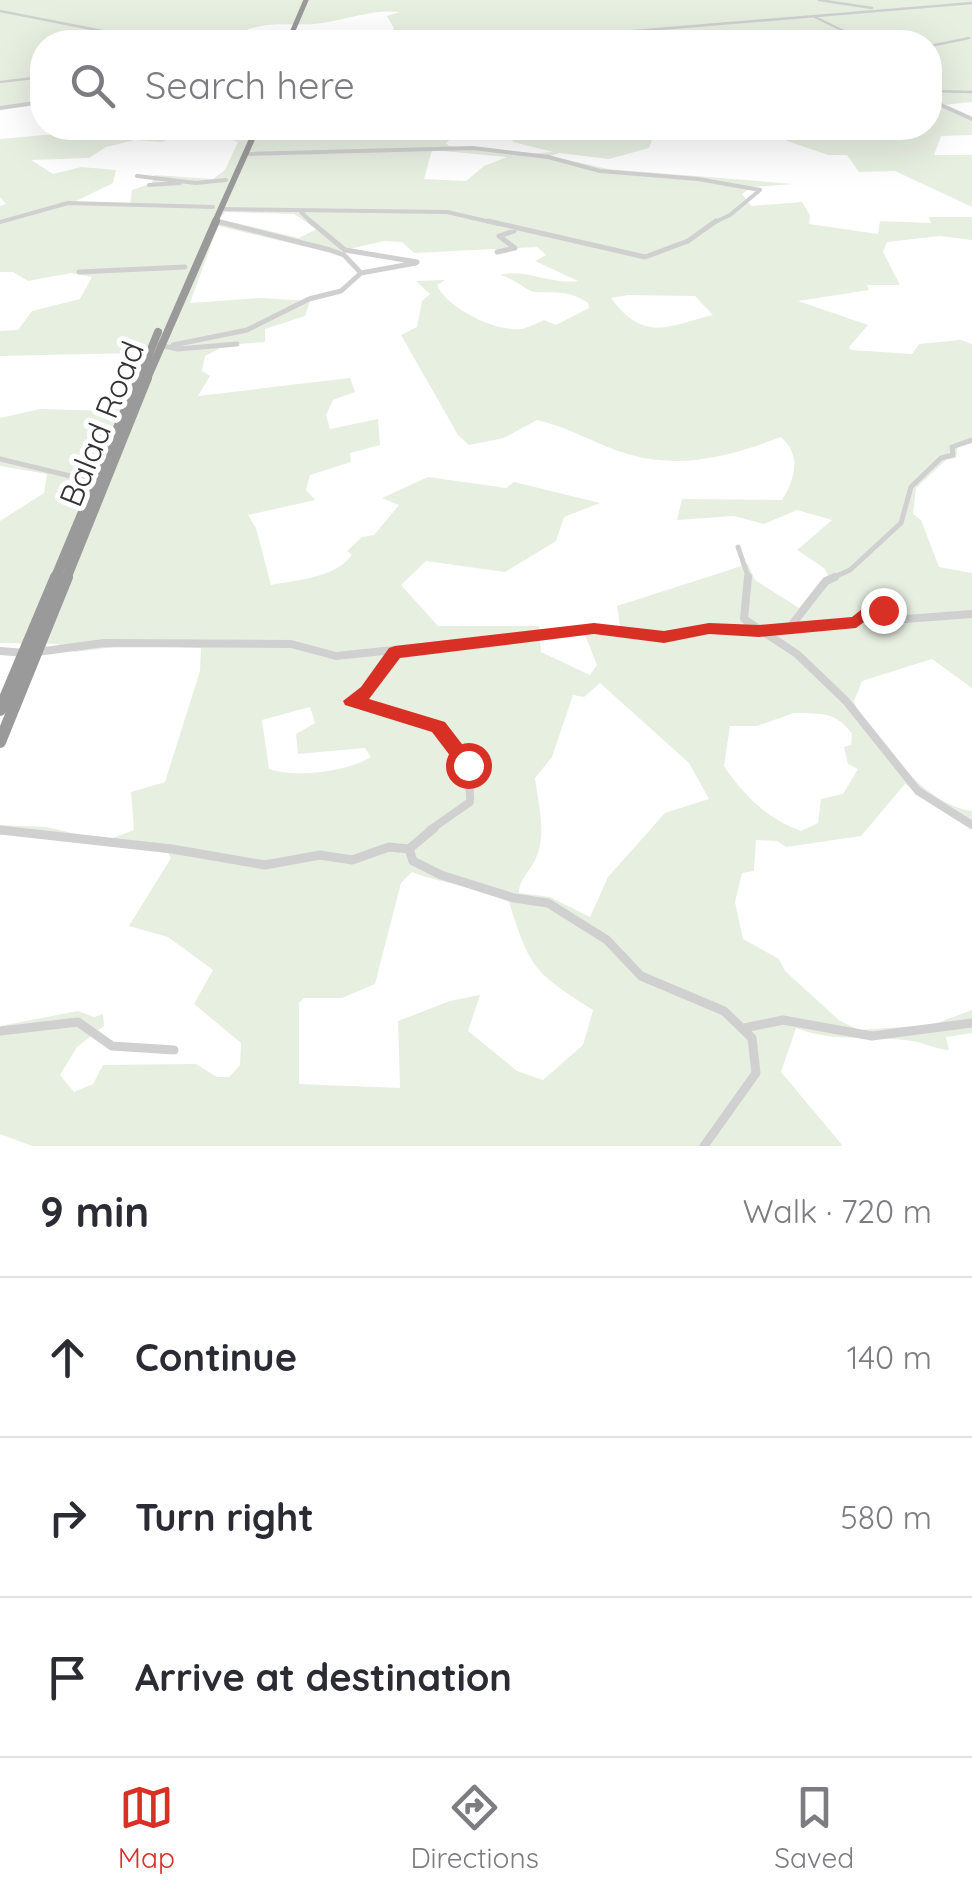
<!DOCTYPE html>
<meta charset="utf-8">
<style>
:root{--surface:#fff;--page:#f2f2f3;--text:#2b2b33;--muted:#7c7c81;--line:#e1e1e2;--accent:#d93025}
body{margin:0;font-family:Quicksand,sans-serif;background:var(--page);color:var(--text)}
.stop{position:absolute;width:30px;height:30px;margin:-22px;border:8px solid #d93025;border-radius:50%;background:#fff}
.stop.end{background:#d93025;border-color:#fff;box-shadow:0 2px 10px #0008}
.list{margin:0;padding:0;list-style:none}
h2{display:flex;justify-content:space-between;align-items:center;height:130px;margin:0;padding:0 40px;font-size:42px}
h2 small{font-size:32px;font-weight:400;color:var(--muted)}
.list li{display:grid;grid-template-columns:65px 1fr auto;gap:30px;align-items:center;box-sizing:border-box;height:160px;padding:0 40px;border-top:2px solid var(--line)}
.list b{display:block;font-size:38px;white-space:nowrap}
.list em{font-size:32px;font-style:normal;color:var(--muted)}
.icon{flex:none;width:55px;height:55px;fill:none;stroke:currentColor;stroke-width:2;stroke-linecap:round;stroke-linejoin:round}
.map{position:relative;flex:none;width:972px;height:1146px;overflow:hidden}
.search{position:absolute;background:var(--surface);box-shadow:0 10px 40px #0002;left:30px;right:30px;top:30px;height:110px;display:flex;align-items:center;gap:25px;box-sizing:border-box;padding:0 35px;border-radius:40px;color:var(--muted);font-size:38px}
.sheet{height:610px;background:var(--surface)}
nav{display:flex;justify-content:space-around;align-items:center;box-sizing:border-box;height:140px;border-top:2px solid var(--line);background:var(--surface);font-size:28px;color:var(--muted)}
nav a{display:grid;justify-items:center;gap:5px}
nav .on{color:var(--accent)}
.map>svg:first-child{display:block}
</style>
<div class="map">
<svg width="972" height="1146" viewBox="0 0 972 1146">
<rect width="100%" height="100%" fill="#fff"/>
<!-- green -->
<path fill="#e7efe1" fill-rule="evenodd" d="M0,0H972V102L943,105L972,118V135L941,136L934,155H972V207L895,171L859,172L847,155H828L761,132L655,131L649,148L609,159L559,153L550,156L608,169L794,184L752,187L742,194L751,206L802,202L810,215L809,224L878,234L880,221L931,223L929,217H972V240L940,236L887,242L883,252L900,285H867L869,290L798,301L868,325L849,347L851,350L912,354L919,344L961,340L972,344V443L958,445L956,458L947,459L916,488L913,514L921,520L939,567L972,573V688L932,659L862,681L854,701L859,716C890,751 924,804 972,811V829L905,784L861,836L786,847L777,841L756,840L754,871L742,873L735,902L743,939L779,959L785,971L840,1021L859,1030L932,1025L972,1010V1033L946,1037L949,1050C935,1049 925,1043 912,1041C873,1035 833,1043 796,1028L781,1072L843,1146H32L0,1134V1026L78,1011L94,1017L103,1014L104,1026L77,1047L60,1075L74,1092L93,1084L103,1065L196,1064L217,1077H229L240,1065L241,1043L194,1004L213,970L168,937L129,926L171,858L168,853L42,835H0V825L47,827L105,841L134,830L131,792L165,782L200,671L201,648L131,645L75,652L58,644L0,643V521L44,493L47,474L0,466V418L40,409L113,411L141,359L138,353L0,356V331L18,330L32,311L80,299L92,277L71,273L28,281L13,272H0V206L6,204L0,197V139L121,128H305L307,133L385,128L377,130L380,132L426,133L428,129L422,128H464L446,143L449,146L517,155L553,152L513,142L511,131L930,128V108L936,105L930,102V89L934,87L930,84V42H375L391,35L394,28L387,16L400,12C373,9 349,19 322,23C295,27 270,20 244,31L263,37L304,36L298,41L329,42H42V102L0,109ZM185,135H217L238,142L225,170L213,179L154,175L152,183L132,190L130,205L74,202L113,183L116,170L81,167L53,174L31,160L89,158L106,147L135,140L161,142ZM432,150L507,157L484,166L466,181L424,179ZM225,212L294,214L317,229L299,238L219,219ZM218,226L332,253L384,241L402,242L414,253L537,247L546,255L535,261L578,281C550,285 526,268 500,275C514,278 527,291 535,292C558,294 567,289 588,303L589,308L556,325L544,320C537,323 528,328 521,329C495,332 447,308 437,285L445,280L416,281L430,294L422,301L417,327L401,335L458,435L469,445L504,438L537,420C570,427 598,446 631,455C684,469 730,456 781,437C802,456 795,478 782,500L682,499L677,520L734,516L764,524L797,510L832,520L797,550L824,568L829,577L820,581L799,608L755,580L748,564L617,606L621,633L585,635L597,665L590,675L541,652L539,626H438L401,585L426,561L505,572L556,541L564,517L600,503L514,482L506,488L428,477L382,498L399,505L374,535L362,537L347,551L352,555C335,578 296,580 271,585L256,528L248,515L315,500L306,490L310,475L351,462L350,453L380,445L378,419L330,429L326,415L333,400L355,392L350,378L198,396L210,376L202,371L205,356L226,345L265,342V329L305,316L310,301L261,298L190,303ZM628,295L695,296L713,315C669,326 644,343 611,298ZM600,683L689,763L709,799L665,813L608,877L590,917L550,897L519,893C519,878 531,871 536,858C547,835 538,802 535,778L552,757L573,695L584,697ZM310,707L315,723L296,734L298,754L365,748L371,757C346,772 297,778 269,769L262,720ZM794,713C821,714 836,711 852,734L851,745L844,747L848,764L858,769L843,794L821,799L818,823L801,831C767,818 745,797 724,766L730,726H757ZM412,872C446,886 477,883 509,902C530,969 534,972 593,1010L583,1045L543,1080L517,1071L468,1031L480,995L450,1001L398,1021L400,1088L299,1084V1003L304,998H342L375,984L401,883Z"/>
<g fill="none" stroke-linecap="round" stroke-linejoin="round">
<!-- street-far4 -->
<path stroke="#d0d0d0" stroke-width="2.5" d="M819,0L872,8
M0,11L158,42
M815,17L866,42
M596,36L613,42
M502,42L972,3
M930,46L969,38
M0,82L42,77
M930,91L972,92"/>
<!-- street-far3 -->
<path stroke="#d0d0d0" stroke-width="4" d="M930,100L972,119
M0,108L42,102
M245,154L473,148L548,157L600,171L698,179L760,190L730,215L711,224
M137,176L196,183L226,180
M149,185L180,183
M220,209L447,212L499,224
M301,212L313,224
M215,221L226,224
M0,222L68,203L213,207"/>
<!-- street-far2 -->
<path stroke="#d0d0d0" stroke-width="5" d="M310,221L345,250L417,262
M488,221L645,257L688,241L716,221
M497,252L515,248L499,236L514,231
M79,272L185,267
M361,273L416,263
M153,344L178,349L237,344
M173,345L247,330L309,299L341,291L361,273L344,255L330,250L216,221
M0,459L95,482
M738,547L749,579
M830,579L850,570L901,523L911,487L941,458L953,455L952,447L972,440"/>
<!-- street-far1 -->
<path stroke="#d0d0d0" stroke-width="8" d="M748,577L744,619L797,654L846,701L918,791L972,825
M790,627L857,622L867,610L905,619L972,614
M0,651L25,653
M37,652L104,643L291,644L336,656L594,629L664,637L709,628L759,631L790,627L826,581L835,577
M395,652L367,692L352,701C414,720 472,723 470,802L430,830"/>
<!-- street -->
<path stroke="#d0d0d0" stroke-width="9" d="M434,828L409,849L413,861L441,875L514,898L548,903L607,940L641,976L724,1011L752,1038L756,1073L704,1146
M0,830L172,849L265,865L320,855L352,860L389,847L409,849
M744,1028L783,1020L872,1036L972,1023
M0,1031L78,1022L112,1046L174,1050"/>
<!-- highway-far4 -->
<path stroke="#9a9a9a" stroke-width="5" d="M288,42L306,0"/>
<!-- highway-far3 -->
<path stroke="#9a9a9a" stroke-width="6" d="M214,224L257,128"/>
<!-- highway-far2 -->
<path stroke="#9a9a9a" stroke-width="8" d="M138,381L158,332
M146,381L216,221"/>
<!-- highway-far1 -->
<path stroke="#9a9a9a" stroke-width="10" d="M55,579L139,378
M66,579L147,378"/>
<!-- highway -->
<path stroke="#9a9a9a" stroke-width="12" d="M0,710L56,577
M0,742L67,577"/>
</g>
<!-- route -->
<path fill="#d93025" d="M867,605L891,610L872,616L856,628L759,637L709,634L664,643L594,634L400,658L369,699L445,722L478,765L468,773L461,770L432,732L345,705L343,701L361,687L389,648L395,646L594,623L664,631L709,623L759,625L852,617Z"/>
<g text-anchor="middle" stroke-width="10" stroke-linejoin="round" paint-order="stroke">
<!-- street labels -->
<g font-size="32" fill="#333" stroke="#fff">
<text transform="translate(102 424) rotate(-68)" y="11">Balad Road</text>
</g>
</g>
</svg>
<div class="stop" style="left:468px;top:765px"></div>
<div class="stop end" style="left:883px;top:610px"></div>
<div class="search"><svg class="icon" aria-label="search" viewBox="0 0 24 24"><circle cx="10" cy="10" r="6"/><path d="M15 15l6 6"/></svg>Search here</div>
</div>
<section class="sheet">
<h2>9 min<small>Walk · 720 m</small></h2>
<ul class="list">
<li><svg class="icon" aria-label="ahead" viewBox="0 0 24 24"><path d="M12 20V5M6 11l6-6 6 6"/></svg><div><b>Continue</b></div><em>140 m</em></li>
<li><svg class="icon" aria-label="right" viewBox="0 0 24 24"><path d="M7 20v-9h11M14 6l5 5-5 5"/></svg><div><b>Turn right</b></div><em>580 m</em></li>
<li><svg class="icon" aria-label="arrive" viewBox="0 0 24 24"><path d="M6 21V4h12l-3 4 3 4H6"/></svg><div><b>Arrive at destination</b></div></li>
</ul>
</section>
<nav>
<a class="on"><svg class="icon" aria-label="map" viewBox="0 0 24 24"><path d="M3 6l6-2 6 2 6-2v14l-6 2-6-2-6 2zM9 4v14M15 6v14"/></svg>Map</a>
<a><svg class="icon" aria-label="directions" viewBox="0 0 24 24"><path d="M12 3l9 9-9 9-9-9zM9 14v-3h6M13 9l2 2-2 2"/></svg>Directions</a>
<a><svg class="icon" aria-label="saved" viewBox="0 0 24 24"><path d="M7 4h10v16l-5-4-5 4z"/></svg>Saved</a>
</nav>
